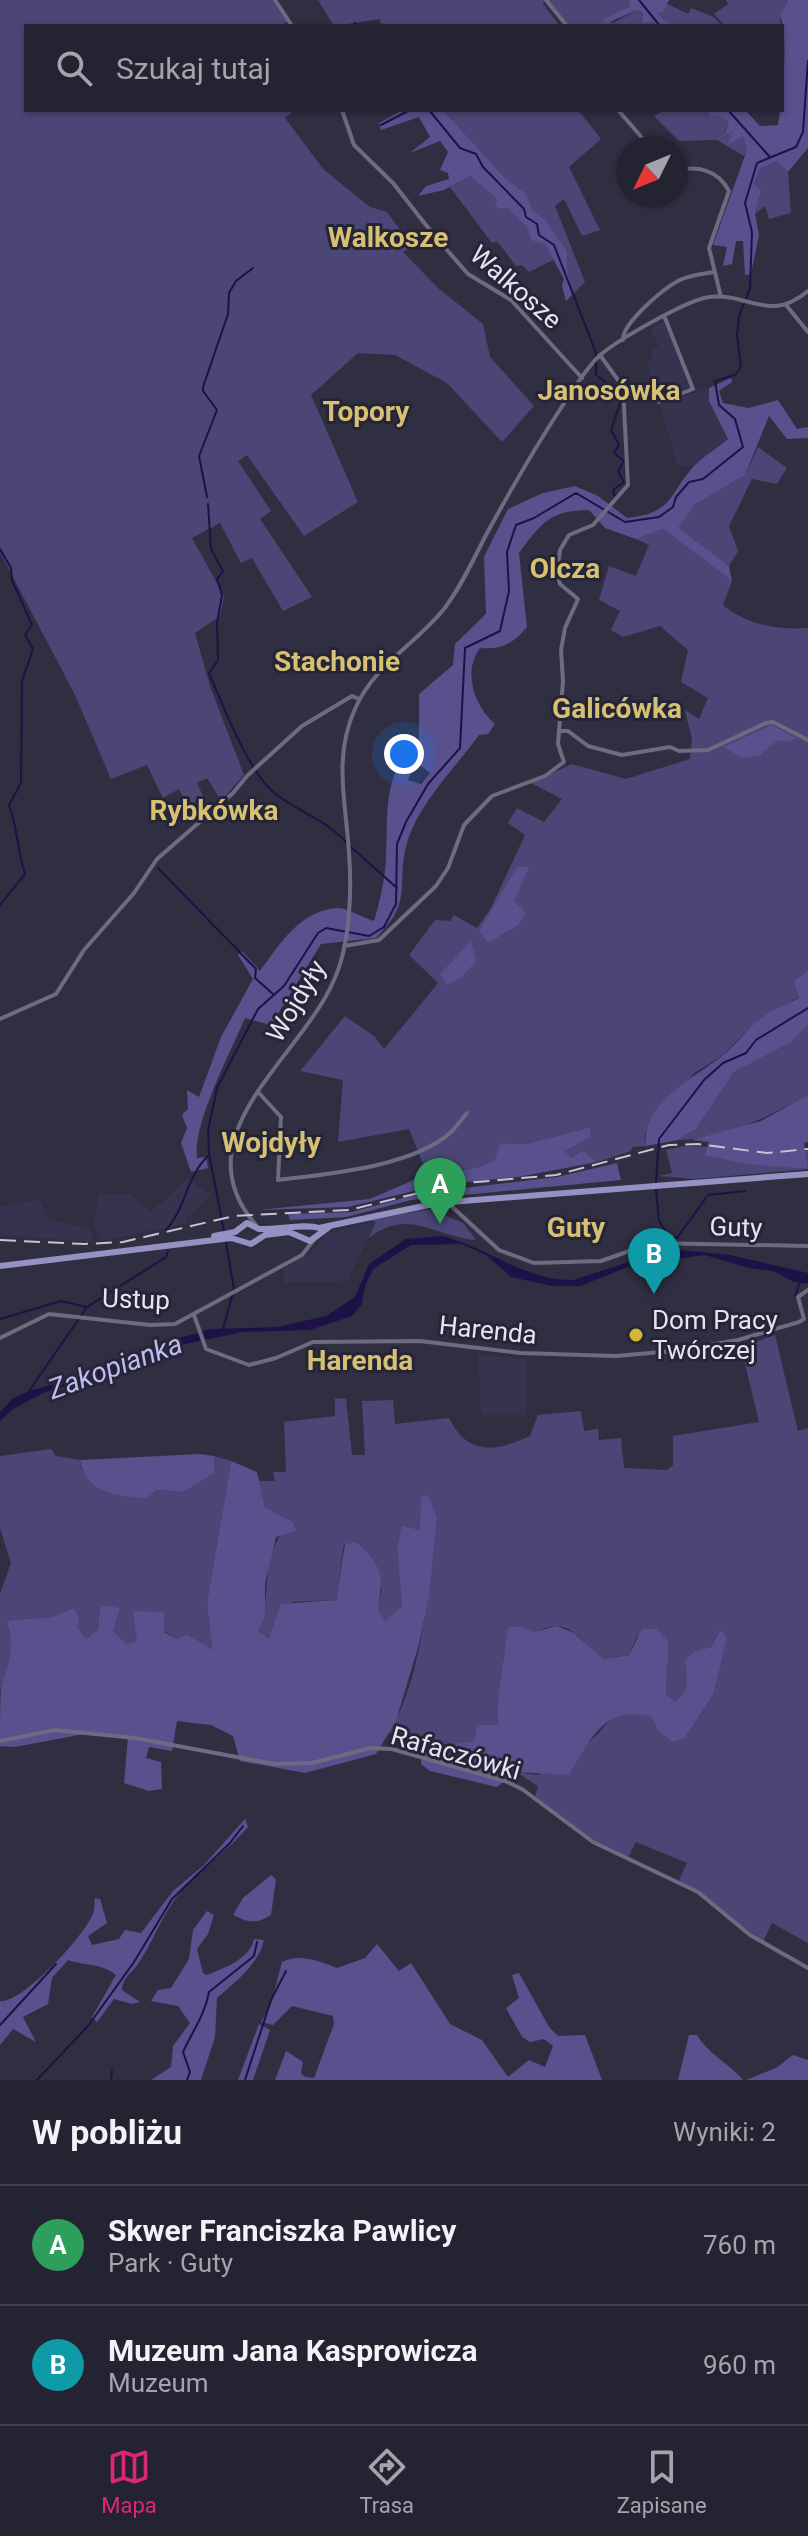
<!DOCTYPE html>
<html lang="pl">
<meta charset="utf-8">
<style>
:root{--surface:#242332;--page:#302f3e;--text:#f1f3f6;--muted:#a3a4ac;--line:#41404d;--accent:#db2777}
body{margin:0;font-family:Roboto,sans-serif;background:var(--page);color:var(--text)}
.compass{position:absolute;left:616px;top:136px;width:72px;height:72px;border-radius:50%;background:var(--surface);box-shadow:0 2px 6px #0004;rotate:227deg}
.you{position:absolute;left:404px;top:754px;width:28px;height:28px;margin:-20px;border:6px solid #fff;border-radius:50%;background:#1a73e8;box-shadow:0 0 0 12px #1a73e833}
.badge{display:grid;place-items:center;width:52px;height:52px;border-radius:50%;background:var(--accent);color:#fff;font-size:26px;font-weight:700}
.pin{position:absolute;translate:-50% -66px;filter:drop-shadow(0 2px 4px #0008)}
.pin::after{content:'';position:absolute;top:42px;width:28px;height:24px;background:inherit;clip-path:polygon(0 0,100% 0,50% 100%)}
.list{margin:0;padding:0;list-style:none}
h2{display:flex;justify-content:space-between;align-items:center;height:104px;margin:0;padding:0 32px;font-size:34px}
h2 small{font-size:26px;font-weight:400;color:var(--muted)}
.list li{display:grid;grid-template-columns:52px 1fr auto;gap:24px;align-items:center;box-sizing:border-box;height:120px;padding:0 32px;border-top:2px solid var(--line)}
.list b{display:block;font-size:30px;white-space:nowrap}
.list p{margin:0;font-size:26px;white-space:nowrap;color:var(--muted)}
.list em{font-size:26px;font-style:normal;color:var(--muted)}
.icon{flex:none;width:44px;height:44px;fill:none;stroke:currentColor;stroke-width:2;stroke-linecap:round;stroke-linejoin:round}
.map{position:relative;flex:none;width:808px;height:2080px;overflow:hidden}
.search{position:absolute;background:var(--surface);box-shadow:0 2px 6px #0004;left:24px;right:24px;top:24px;height:88px;display:flex;align-items:center;gap:20px;box-sizing:border-box;padding:0 28px;border-radius:0px;color:var(--muted);font-size:30px}
.sheet{height:344px;background:var(--surface)}
nav{display:flex;justify-content:space-around;align-items:center;box-sizing:border-box;height:112px;border-top:2px solid var(--line);background:var(--surface);font-size:22px;color:var(--muted)}
nav a{display:grid;justify-items:center;gap:4px}
nav .on{color:var(--accent)}
.map>svg:first-child{display:block}
</style>
<div class="map">
<svg width="808" height="2080" viewBox="0 0 808 2080">
<rect width="100%" height="100%" fill="#302f42"/>
<!-- built -->
<path fill="#35334d" d="M664,321L690,388L659,397L646,363L653,357L651,351L659,347L651,329Z
M709,388V401L728,439L693,467L678,466L659,404Z
M187,1179L211,1194L186,1219L188,1223L101,1241L94,1223L98,1195L130,1194L151,1212Z
M39,1199L49,1219L90,1229L94,1242L0,1235V1207Z
M377,1221L347,1281L284,1283V1268L310,1254L326,1234Z
M478,1355L527,1359L526,1415H481Z"/>
<!-- green -->
<path fill="#4b4675" d="M0,0H273L287,22L280,26H26V110H295L285,118L324,170L370,207L387,212L412,246L403,252L438,288L483,324L490,357L534,406L502,442L447,383L395,355L358,353L311,395L358,502L304,536L247,455L238,461L271,511L260,519L312,597L283,611L252,558L241,563L220,523L192,538L224,596L220,616L195,633L210,686L244,775L221,801L207,778L197,783L209,809L195,821L179,789L163,798L147,765L111,779L75,695L0,552Z
M318,0H544L543,4L560,26H381L380,19L334,26Z
M548,0H630V6L604,19L613,23L637,10L654,21L655,26H569Z
M726,0H788L780,16L782,37V26H725L714,14L728,4Z
M668,4L688,14L691,8L714,17L722,26H672L657,13Z
M443,110H578L601,139L569,167L600,230L582,236L564,199L555,206L585,282L574,293L568,276L567,251L546,220L533,211L526,193L506,179Z
M665,110H708L710,116L718,115L729,122L724,133L734,129L729,145L743,135L747,150L744,156L717,140L679,141L654,116Z
M777,161L788,172L791,213L769,219L765,206L755,214L761,191L754,183L760,167Z
M470,176L497,199L494,204L500,209L506,206L545,244L555,259L529,272L522,265L516,266L497,241L492,243L450,187Z
M758,447L787,468L777,484L752,479L729,526L738,551L729,566L677,528L694,505L745,475Z
M663,529L732,581L723,605C747,625 777,630 808,628V970L794,981L799,997L759,1019L722,1056L694,1073L645,1134L646,1146L632,1147L631,1151L597,1162L582,1150L572,1158L564,1150L590,1137L589,1127L526,1144L501,1143L495,1160L479,1167L428,1176L409,1129L338,1142L343,1080L300,1071L345,1016L374,1036L384,1049L438,983L409,955L435,920L450,921L454,915L477,928L491,908L525,835L508,823L517,808L544,822L562,799L531,783L572,764L626,779L690,759L692,739L685,710L699,719L708,698L681,682L688,650L660,626L623,637L611,630L620,611L599,600L609,566L636,576L649,545L636,539Z
M808,1025V1095C769,1116 724,1140 678,1140L696,1129L734,1072L790,1043Z
M684,1146L707,1147L704,1154L807,1169L805,1151L808,1150V1169L695,1179L659,1176L672,1173L666,1150Z
M430,1209L463,1223L476,1240C434,1237 409,1207 369,1238L376,1222L370,1220Z
M775,1335L798,1431L808,1428V1943L772,1923L763,1942L679,1880L687,1863L636,1842L628,1857L591,1839L535,1797L538,1786L516,1772L538,1775C554,1765 572,1756 587,1744C612,1724 609,1704 651,1717L658,1731L672,1742L684,1739L713,1695L719,1631L711,1647L695,1651C691,1668 691,1691 675,1701L666,1694L669,1642L637,1636L629,1655L602,1659C591,1651 584,1640 573,1632C548,1615 523,1640 504,1655L498,1725L452,1758L434,1746L422,1749L412,1739L389,1733C425,1672 427,1587 437,1518L421,1497V1530L403,1527L397,1548L402,1606L385,1622L378,1609L382,1588L344,1544L336,1600L292,1602L270,1638L258,1631C275,1591 255,1555 293,1522L265,1507L259,1481H275L273,1472H286L284,1422L335,1416V1398L346,1399L352,1455H365L362,1401L393,1400L395,1424L449,1418C468,1456 495,1452 530,1436L538,1415L581,1411L584,1431L598,1429L599,1440L621,1438L624,1468L667,1470L673,1465V1436L759,1422L741,1347Z
M51,1449L56,1456L80,1460L82,1470L155,1490L184,1492L214,1473V1456L231,1461L207,1603L212,1651L187,1634L178,1639L164,1631V1613L137,1642L125,1644L112,1631L119,1608L100,1604L98,1630L86,1640L77,1627L74,1608L52,1617L12,1620L6,1624C16,1643 10,1671 0,1691V1594L11,1563L0,1528V1456Z"/>
<!-- forest -->
<path fill="#58518d" d="M630,0H669L663,12L657,13L672,26H655L653,21L643,24V13L637,10L605,24L603,19L630,6Z
M788,0H808V148L788,172L777,161L760,168L754,183L761,191L755,214L759,235L751,274L745,275L743,241H736L732,264L723,266L727,247L713,245L747,150L743,136L727,146L733,131L724,135L729,122L718,115L710,117L708,110H745L760,126L778,125C782,104 789,34 780,16Z
M403,110H443L506,179L526,193L533,211L546,220L567,251L568,276L574,293L566,301L562,286L564,279L545,244L531,240L528,228L506,207L500,209L494,205L497,199L470,176L444,190L418,196L426,186L449,179L448,173L440,170L448,152L440,141L410,153L430,137L419,117L381,130L379,123Z
M731,378L732,382L719,391L723,403L749,408L778,400L797,429L808,427V438L787,439L769,416L745,475L694,505L678,528L729,566L732,581L663,529L636,539L605,528L589,510C549,510 541,524 519,553L527,627C514,643 501,650 480,648C462,672 475,707 495,724L488,734L479,735C456,767 420,802 408,840C394,883 416,899 376,938L321,944L271,1025L245,1018C231,1051 192,1125 197,1158L206,1157L208,1168L191,1172L181,1143L187,1128L182,1115L188,1109L187,1090L199,1097L221,1037L253,979L238,955L242,951L260,971C280,944 300,910 338,908C347,908 363,918 374,921C380,901 385,879 386,858C388,817 383,784 408,749L417,760L408,780L421,784L430,773L419,764V694L453,665L455,644L486,614L484,557L508,509L543,493L575,486L598,496L627,518C673,513 667,497 693,467C703,457 717,448 728,439L709,401V388Z
M772,725L796,738L788,742L778,740L760,755L742,758L723,747Z
M517,867H529L514,901L526,913L518,925L488,943L479,931Z
M471,941L476,961L462,977L447,985L440,974Z
M808,970V1025L790,1043L734,1072L696,1129L678,1140L646,1146C642,1103 692,1079 721,1057C734,1047 744,1033 756,1022C768,1011 785,1005 799,998L794,981Z
M808,1095V1142L804,1143L808,1169L746,1164L704,1155L709,1142L692,1140L761,1121Z
M590,1127V1137L565,1151L572,1158L582,1150L597,1162L518,1177L438,1185L348,1207L258,1210L370,1199L416,1179L479,1167L495,1160L500,1143L526,1144Z
M617,1163L621,1180L411,1200L346,1217L290,1220L288,1214L352,1212L422,1193L557,1177Z
M200,1454L214,1456V1473L184,1492L156,1490L146,1499C116,1494 87,1495 80,1460Z
M231,1461L257,1472L265,1507L293,1522L296,1531L276,1537L265,1583V1616L258,1631L269,1638L281,1604L336,1600L345,1544L356,1542C382,1565 384,1574 378,1609L385,1621L402,1606L397,1548L402,1526L420,1530L421,1497L428,1495L437,1518L429,1596L419,1644L396,1721L376,1754L305,1773L240,1761L233,1736L211,1725L177,1721L172,1751L149,1747L146,1758L161,1762L162,1789L149,1791L124,1783L128,1737L84,1734L15,1747L0,1746C0,1729 0,1706 1,1689C7,1668 17,1645 6,1623L12,1620L52,1617L74,1608L79,1619L77,1627L86,1639L98,1630L100,1604L120,1608L113,1631L126,1644L137,1641L133,1611L164,1612V1632L178,1639L187,1634L212,1650L207,1603Z
M557,1626L574,1633L603,1659L629,1655L642,1629H656L669,1642L666,1694L675,1701C691,1691 687,1677 685,1661L695,1651L711,1647L720,1630L727,1637L713,1695L684,1739L672,1742L658,1731L651,1717C604,1703 590,1741 569,1775L516,1772L497,1787L430,1771L421,1764L422,1749L434,1746L452,1758L457,1743L474,1742L477,1725H498V1700L508,1627H523L533,1632Z
M245,1819L248,1827C229,1849 207,1864 188,1884C164,1907 156,1938 138,1964C132,1973 122,1978 122,1990L140,2002L132,2004L114,1999L97,2022L92,2017L116,1975C102,1963 85,1966 68,1960L52,1978L48,2004L23,2017L36,2042L13,2029L0,2045V2001C21,2005 91,1930 94,1910C95,1906 94,1902 95,1898L100,1899L107,1923L88,1936L92,1945L119,1939L125,1930L141,1933L173,1891L204,1865Z
M271,1875L276,1879L271,1915C256,1925 248,1922 233,1915L243,1898Z
M207,1911L214,1915L208,1934L197,1949L203,1973L207,1975C224,1968 250,1959 254,1939L264,1940C259,1964 235,1982 217,1998L215,2037L201,2080H151L171,2067L173,2046L190,2023L178,2006L151,2001L158,1990L171,1988L189,1959L193,1930Z
M377,1944L399,1971L411,1963L450,2024L482,2040L508,2077L529,2060L545,2067L553,2046L544,2039L530,2042L522,2037L506,2008L519,1998L512,1975L519,1973L549,2027L558,2036L585,2035L602,2080H275L286,2051L303,2062L301,2073L305,2077L314,2078L334,2024L333,2016L292,2006L273,2025L261,2022L271,2004L282,1962C299,1953 320,1961 337,1968L365,1958Z
M259,2024L270,2030L253,2080H238Z
M689,2035H697C709,2055 728,2062 743,2080H678Z
M793,2055L808,2060V2080H746L776,2068Z"/>
<!-- water -->
<path fill="#1e1147" d="M442,1236C487,1247 525,1281 573,1280L670,1249L730,1255L808,1273V1284L794,1282L773,1271L749,1268L705,1255L633,1265L580,1286H552L511,1277L486,1255L462,1244L411,1245L373,1269L365,1286L362,1304L352,1316L310,1330L243,1332L161,1349L112,1374L45,1392L13,1409L0,1421V1412L12,1399L29,1391L109,1369L165,1342L211,1329L277,1327L326,1316L355,1297L369,1264L406,1239Z"/>
<g fill="none" stroke-linecap="round" stroke-linejoin="round">
<!-- stream -->
<path stroke="#1e1147" stroke-width="2" d="M639,0L660,26
M355,23L357,26
M429,110L460,148L476,154L483,167L524,209L526,217L537,224L539,235L554,245L596,353V375L619,391L620,404L611,430L619,445L614,453L624,461L618,471L624,482L613,490L615,497
M728,110L769,156
M381,125L410,110
M207,497L199,456L217,410L203,391V387L228,314L229,293L236,281L253,268
M208,504L211,549L223,571L217,579L222,595L217,623L218,660L209,673C223,705 249,775 277,795C304,815 322,817 347,843
M0,549L11,568L12,580L32,625L25,635L33,649L22,681L21,783L9,805C18,829 17,850 25,874L0,905
M351,847L397,888
M158,868L256,969L255,978L273,994
M656,1182L659,1139L704,1080L723,1063L746,1053L756,1040L808,1008
M656,1190L659,1221L669,1236
M166,1230C186,1208 186,1177 208,1156
M224,1232L209,1153L208,1131L217,1088L258,1009L284,986L318,933L326,928L369,936L384,927L396,904L397,844L406,822L428,784L460,748L465,648L500,631L509,591L507,552L516,525L534,518L576,493L625,522L659,517L673,507L676,497L689,482L703,479L743,447L735,419L719,405L715,381L735,375L741,367L737,335L739,316L750,288L752,232L745,203L757,163L796,147L803,132L808,61
M669,1238H677L708,1195L745,1191
M795,1296L800,1282
M0,1319L61,1301L86,1307
M223,1329L234,1289L226,1242
M29,1391L87,1307L166,1257L168,1251
M0,2025L56,1964
M37,2080L88,2026L134,1962L172,1899L230,1843L243,1826
M111,2080L112,2071
M187,2080L190,2072L183,2052C192,2032 205,2015 209,1992L254,1956L257,1942
M245,2080L271,2000L286,1971"/>
<!-- minor -->
<path stroke="#6c6b81" stroke-width="4" d="M275,0L292,26
M546,0L567,26
M342,110L354,145L393,183L433,234L468,274L511,300L582,378
M618,110L651,148
M676,171C697,165 718,170 729,191L709,248L721,297
M786,305L808,332
M623,340C622,323 666,286 682,279C692,275 703,274 713,272
M659,402L693,389L665,318
M559,731H568L588,746L622,755L670,747L679,751L708,750L766,723L773,722L808,740
M344,946L379,940L436,886L448,868L464,825L492,796L545,776L564,762L558,744L563,681L561,650L565,628L578,599L560,584L557,573L560,550L569,535L593,525L628,485L623,387L600,355
M0,1019L56,994L84,950L134,893L157,859L233,793L248,775L302,726L352,696L359,699
M259,1093L281,1117L278,1180C327,1174 413,1167 451,1132C457,1126 462,1119 467,1113
M448,1203L499,1250L534,1263L601,1261L652,1243L808,1246
M256,1225C178,1136 301,1058 334,980C350,945 352,892 349,853C346,803 333,757 355,709C374,665 415,645 444,609C461,587 473,560 486,535C510,491 534,449 561,408C572,391 583,373 597,358C613,342 687,300 709,297C748,292 769,324 808,291
M194,1315L206,1349L249,1365L276,1358L313,1342L420,1341L520,1353L616,1356L673,1351L738,1340L799,1322L804,1319L798,1297L808,1290
M0,1338L49,1314L150,1325L175,1324L302,1255L313,1241
M0,1741L55,1730L135,1738L274,1764L312,1763L371,1748L392,1749L505,1781L522,1789L593,1842L698,1892L750,1935L808,1968"/>
<!-- major -->
<path stroke="#9592c3" stroke-width="6" d="M259,1229C276,1230 306,1223 319,1228L438,1203L808,1174
M214,1236L235,1232L247,1223L259,1229
M0,1266L231,1238L251,1244L265,1235L289,1232L310,1241L329,1227"/>
<!-- rail -->
<path stroke="#c4c4d2" stroke-width="2" stroke-dasharray="16 8" stroke-linecap="butt" d="M0,1240L85,1244L123,1242L234,1216L349,1210L455,1184L556,1175L669,1145L698,1144L767,1153L808,1149"/>
</g>
<!-- markers -->
<circle fill="#d5b535" stroke="#262538" stroke-width="3" cx="636" cy="1335" r="8"/>
<g text-anchor="middle" stroke-width="6" stroke-linejoin="round" paint-order="stroke">
<!-- street labels -->
<g font-size="26" fill="#e5e5f2" stroke="#262538">
<text transform="translate(516 287) rotate(41)" y="9">Walkosze</text>
<text transform="translate(296 1001) rotate(-59)" y="9">Wojdyły</text>
<text transform="translate(736 1227) rotate(2)" y="9">Guty</text>
<text transform="translate(136 1299) rotate(2)" y="9">Ustup</text>
<text transform="translate(488 1330) rotate(6)" y="9">Harenda</text>
<text transform="translate(456 1753) rotate(16)" y="9">Rafaczówki</text>
</g>
<!-- poi labels -->
<g font-size="26" fill="#e5e5f2" stroke="#262538" text-anchor="start">
<text x="652" y="1329">Dom Pracy<tspan x="652" dy="30">Twórczej</tspan></text>
</g>
<!-- neighbourhood labels -->
<g font-size="28" font-weight="bold" fill="#d5c073" stroke="#262538">
<text x="388" y="247">Walkosze</text>
<text x="609" y="400">Janosówka</text>
<text x="366" y="421">Topory</text>
<text x="565" y="578">Olcza</text>
<text x="337" y="671">Stachonie</text>
<text x="617" y="718">Galicówka</text>
<text x="214" y="820">Rybkówka</text>
<text x="271" y="1152">Wojdyły</text>
<text x="576" y="1237">Guty</text>
<text x="360" y="1370">Harenda</text>
</g>
<!-- water labels -->
<g font-size="28" font-style="italic" fill="#bfbbf0" stroke="#262538">
<text transform="translate(115 1366) rotate(-20)" y="10">Zakopianka</text>
</g>
</g>
</svg>
<svg class="compass" viewBox="-18 -18 36 36"><path d="M0-13l5 13h-10z" fill="#e53935"/><path d="M0 13l5-13h-10z" fill="#a3a4ac"/></svg>
<div class="you"></div>
<div class="pin badge" style="left:440px;top:1224px;background:#2e9e5b">A</div>
<div class="pin badge" style="left:654px;top:1294px;background:#0f9aa8">B</div>
<div class="search"><svg class="icon" aria-label="search" viewBox="0 0 24 24"><circle cx="10" cy="10" r="6"/><path d="M15 15l6 6"/></svg>Szukaj tutaj</div>
</div>
<section class="sheet">
<h2>W pobliżu<small>Wyniki: 2</small></h2>
<ul class="list">
<li><span class="badge" style="background:#2e9e5b">A</span><div><b>Skwer Franciszka Pawlicy</b><p>Park · Guty</p></div><em>760 m</em></li>
<li><span class="badge" style="background:#0f9aa8">B</span><div><b>Muzeum Jana Kasprowicza</b><p>Muzeum</p></div><em>960 m</em></li>
</ul>
</section>
<nav>
<a class="on"><svg class="icon" aria-label="map" viewBox="0 0 24 24"><path d="M3 6l6-2 6 2 6-2v14l-6 2-6-2-6 2zM9 4v14M15 6v14"/></svg>Mapa</a>
<a><svg class="icon" aria-label="directions" viewBox="0 0 24 24"><path d="M12 3l9 9-9 9-9-9zM9 14v-3h6M13 9l2 2-2 2"/></svg>Trasa</a>
<a><svg class="icon" aria-label="saved" viewBox="0 0 24 24"><path d="M7 4h10v16l-5-4-5 4z"/></svg>Zapisane</a>
</nav>
